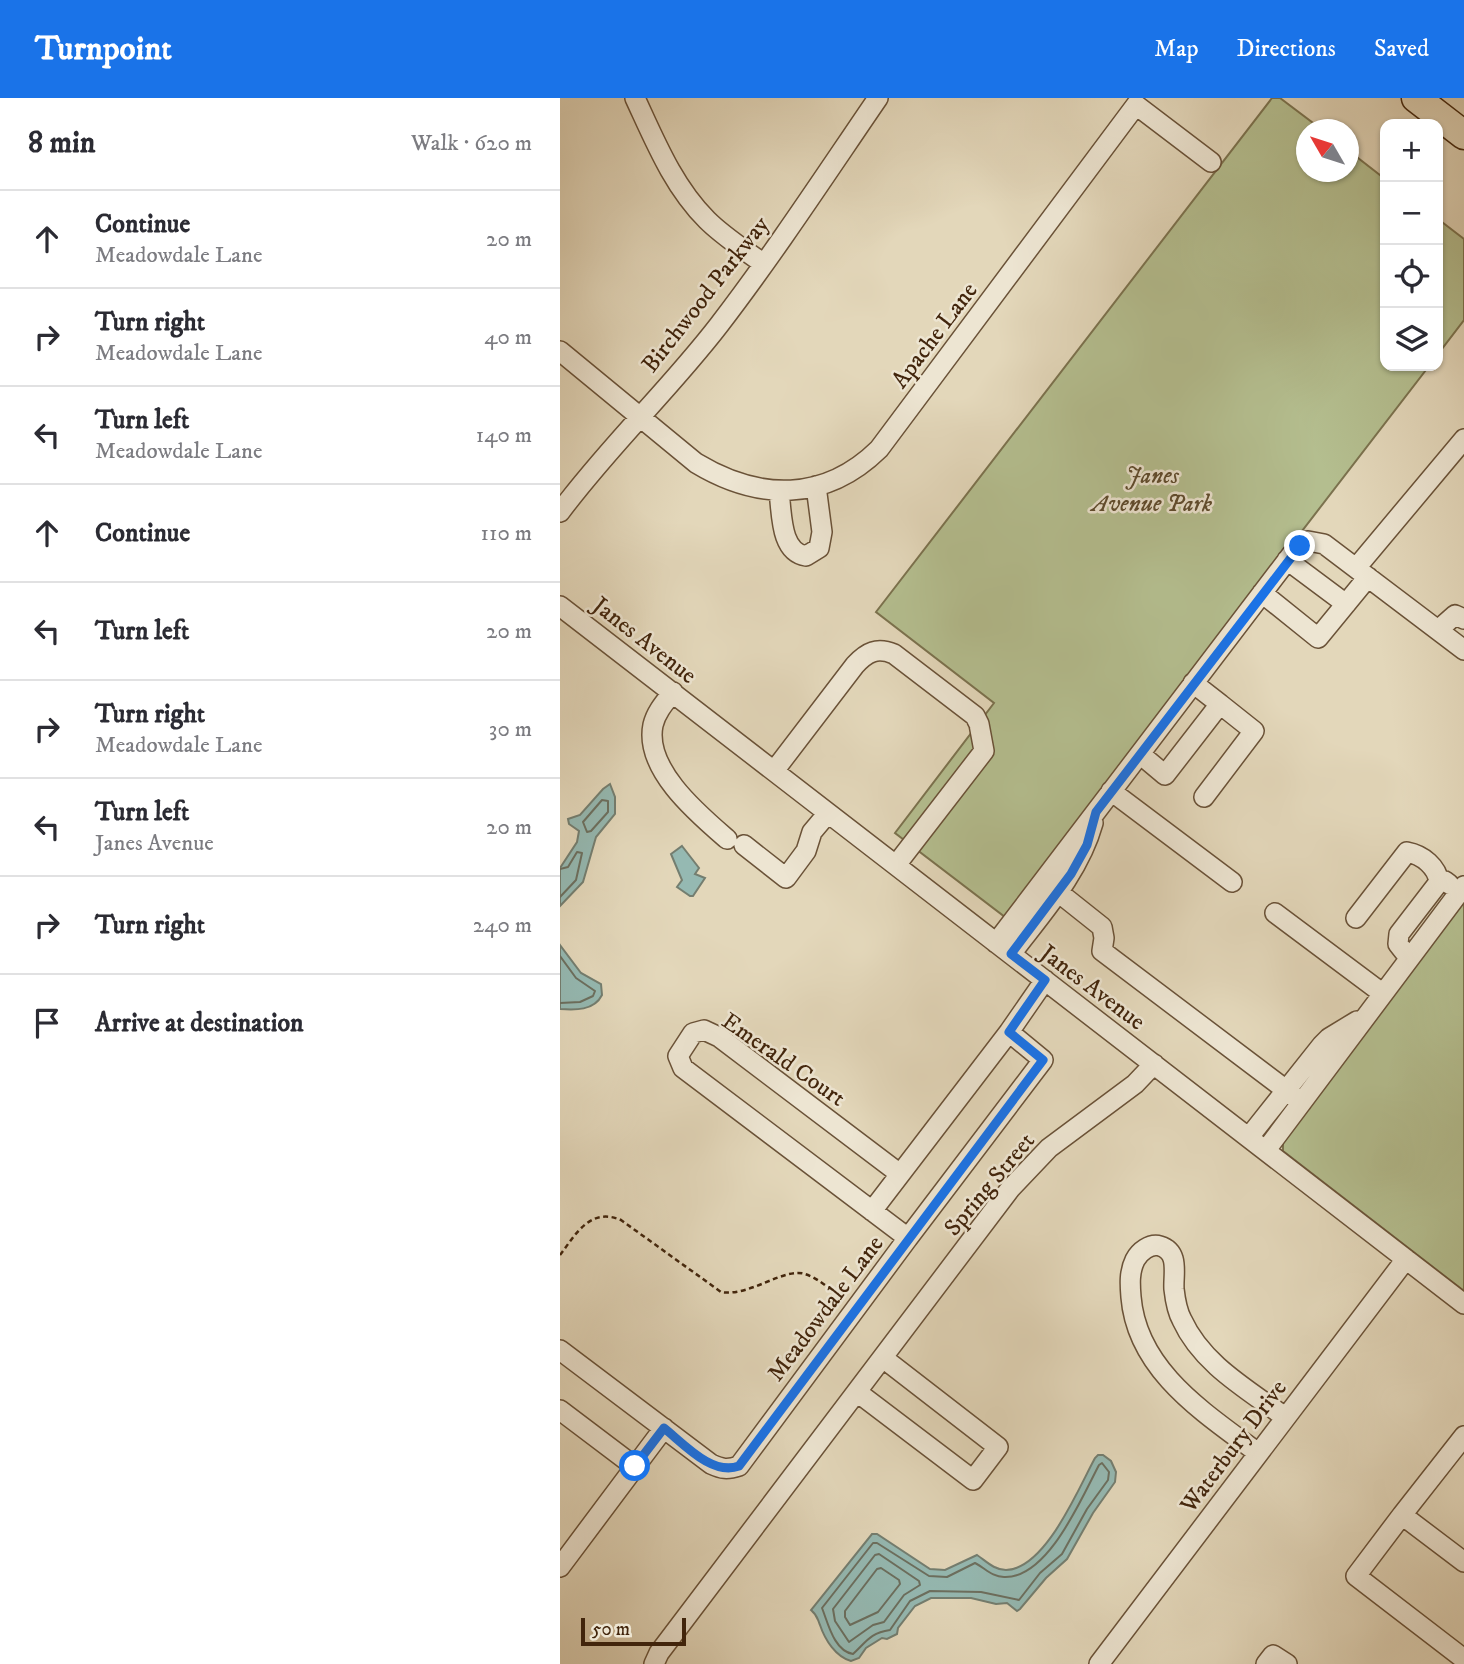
<!DOCTYPE html>
<meta charset="utf-8">
<style>
:root{--surface:#fff;--page:#f7f7f7;--text:#2b2b33;--muted:#7c7c81;--line:#e1e1e2;--accent:#1a73e8}
body{margin:0;font-family:"IM FELL DW Pica",serif;background:var(--page);color:var(--text)}
.controls{position:absolute;right:21px;top:21px;display:grid;overflow:hidden;border-radius:14px;box-shadow:0 2px 5px #0004}
.controls button{width:63px;height:63px;display:grid;place-items:center;padding:0;border:0;border-bottom:2px solid var(--line);background:var(--surface);color:var(--text);font:35px sans-serif}
.compass{position:absolute;left:736px;top:21px;width:63px;height:63px;border-radius:50%;background:var(--surface);box-shadow:0 2px 5px #0004;rotate:309deg}
.scale{position:absolute;left:21px;bottom:18px;width:105px;box-sizing:border-box;padding-left:7px;border:4px solid #42250c;border-top:0;font-size:19px;line-height:24px;white-space:nowrap;color:#42250c;-webkit-text-stroke:5px #ede5d2;paint-order:stroke}
.stop{position:absolute;width:21px;height:21px;margin:-16px;border:5px solid #1a73e8;border-radius:50%;background:#fff}
.stop.end{background:#1a73e8;border-color:#fff;box-shadow:0 2px 7px #0008}
.list{margin:0;padding:0;list-style:none}
h2{display:flex;justify-content:space-between;align-items:center;height:91px;margin:0;padding:0 28px;font-size:30px}
h2 small{font-size:23px;font-weight:400;color:var(--muted)}
.list li{display:grid;grid-template-columns:46px 1fr auto;gap:21px;align-items:center;box-sizing:border-box;height:98px;padding:0 28px;border-top:2px solid var(--line)}
.list b{display:block;font-size:26px;white-space:nowrap}
.list p{margin:0;font-size:23px;white-space:nowrap;color:var(--muted)}
.list em{font-size:23px;font-style:normal;color:var(--muted)}
.icon{flex:none;width:38px;height:38px;fill:none;stroke:currentColor;stroke-width:2;stroke-linecap:round;stroke-linejoin:round}
.map{position:relative;flex:none;width:904px;height:1566px;overflow:hidden}
header{display:flex;align-items:center;gap:42px;box-sizing:border-box;height:98px;padding:0 35px;background:var(--accent);color:#fff}
header strong{font-size:33px}
nav{display:flex;gap:38px;margin-inline-start:auto;font-size:24px}
main{display:flex}
aside{flex:1;background:var(--surface)}
.map>svg:first-child{display:block}
</style>
<header>
<strong>Turnpoint</strong>
<nav><a>Map</a><a>Directions</a><a>Saved</a></nav>
</header>
<main>
<aside>
<h2>8 min<small>Walk · 620 m</small></h2>
<ul class="list">
<li><svg class="icon" aria-label="ahead" viewBox="0 0 24 24"><path d="M12 20V5M6 11l6-6 6 6"/></svg><div><b>Continue</b><p>Meadowdale Lane</p></div><em>20 m</em></li>
<li><svg class="icon" aria-label="right" viewBox="0 0 24 24"><path d="M7 20v-9h11M14 6l5 5-5 5"/></svg><div><b>Turn right</b><p>Meadowdale Lane</p></div><em>40 m</em></li>
<li><svg class="icon" aria-label="left" viewBox="0 0 24 24"><path d="M17 20v-9H6M10 6l-5 5 5 5"/></svg><div><b>Turn left</b><p>Meadowdale Lane</p></div><em>140 m</em></li>
<li><svg class="icon" aria-label="ahead" viewBox="0 0 24 24"><path d="M12 20V5M6 11l6-6 6 6"/></svg><div><b>Continue</b></div><em>110 m</em></li>
<li><svg class="icon" aria-label="left" viewBox="0 0 24 24"><path d="M17 20v-9H6M10 6l-5 5 5 5"/></svg><div><b>Turn left</b></div><em>20 m</em></li>
<li><svg class="icon" aria-label="right" viewBox="0 0 24 24"><path d="M7 20v-9h11M14 6l5 5-5 5"/></svg><div><b>Turn right</b><p>Meadowdale Lane</p></div><em>30 m</em></li>
<li><svg class="icon" aria-label="left" viewBox="0 0 24 24"><path d="M17 20v-9H6M10 6l-5 5 5 5"/></svg><div><b>Turn left</b><p>Janes Avenue</p></div><em>20 m</em></li>
<li><svg class="icon" aria-label="right" viewBox="0 0 24 24"><path d="M7 20v-9h11M14 6l5 5-5 5"/></svg><div><b>Turn right</b></div><em>240 m</em></li>
<li><svg class="icon" aria-label="arrive" viewBox="0 0 24 24"><path d="M6 21V4h12l-3 4 3 4H6"/></svg><div><b>Arrive at destination</b></div></li>
</ul>
</aside>
<div class="map">
<svg width="904" height="1566" viewBox="0 0 904 1566">
<rect width="100%" height="100%" fill="#e3d7ba"/>
<filter id="stains"><feTurbulence type="fractalNoise" baseFrequency=".00286" numOctaves="4"/><feColorMatrix values="0 0 0 0 .2 0 0 0 0 .09 0 0 0 0 .02 0 0 0 .5 -.17"/></filter>
<radialGradient id="worn" r=".72"><stop offset=".6" stop-color="#630" stop-opacity="0"/><stop offset="1" stop-color="#630" stop-opacity=".3"/></radialGradient>
<!-- green -->
<path fill="#b4be8f" stroke="#7b724e" stroke-width="2" d="M712,0H720L761,31L746,32V74H788L789,53L825,81V268H869L445,819L335,735L434,605L316,514Z
M878,121L904,141V222L878,256Z
M904,804V1193L723,1053V1037Z"/>
<!-- water -->
<path fill="#95b9b2" stroke="#747e70" stroke-width="2" d="M50,686L55,699V716L36,739L23,784L0,808V770L17,744L19,733L9,726L8,721L20,717L43,691Z
M122,748L139,770L135,776L145,780L133,798H130L117,789L122,782L111,756Z
M0,847L21,875L41,886L42,897C34,913 15,912 0,911Z
M538,1357H543L551,1363L556,1374L555,1384L533,1415L507,1461L486,1480L460,1511L457,1513L447,1505L436,1506L411,1500H371L355,1508L338,1530L337,1536L327,1541L322,1540L306,1550L299,1560L291,1563C276,1559 265,1542 260,1527C257,1520 258,1518 251,1512L312,1436H317L370,1471L385,1472L417,1457C426,1463 434,1472 446,1472C486,1471 519,1389 535,1360Z"/>
<g fill="none" stroke-linecap="round" stroke-linejoin="round">
<!-- shore -->
<path stroke="#6c6f5f" stroke-width="2" d="M42,702L48,703V714L31,733L27,734L23,724Z
M0,771L8,769L17,754L22,755L16,782L0,799
M0,858L16,880L35,893L33,898L20,904L0,905
M542,1365L549,1374L548,1382L527,1411L502,1456L480,1475L459,1502L421,1494L370,1493L350,1503L330,1532C310,1535 307,1543 293,1556C274,1553 268,1525 262,1510L313,1445H317L369,1478L387,1479L415,1465C425,1470 432,1479 444,1479C488,1481 522,1399 539,1367Z
M319,1456L359,1483L360,1487L344,1497L324,1524L313,1527L289,1544L275,1523L273,1511L315,1457Z
M321,1470L339,1482L340,1486L318,1514L290,1527L285,1519V1513L317,1471Z"/>
<defs>
<path id="minor" d="M75,0C95,43 113,88 147,122C164,139 185,152 204,166
M0,253L136,365C199,403 265,404 319,351L576,7L651,64
M219,394C222,415 220,454 246,458L259,450L262,434L256,388
M0,414C49,348 109,292 159,227C215,154 266,76 318,0
M727,462L786,506
M796,470L904,341
M702,495L758,540L808,479
M0,508L904,1206
M878,532L895,517L904,521
M113,594C105,604 96,614 93,627C84,671 138,716 167,741
M580,656L605,677L660,606L633,585
M214,673L295,567C307,554 317,549 334,556L415,618L419,626L424,653L336,767
M551,693L672,784
M644,699L694,633L660,606
M184,747L226,780L246,753L252,734L268,715
M498,794L542,829L544,840L542,853L742,1004
M715,815L822,895
M796,820L847,754C863,757 877,769 879,784
M436,845L732,456L748,443L764,446L904,552
M451,856C482,815 519,775 533,725
M849,860L838,846L839,836L879,784L885,783L889,786
M689,1039L762,947L769,940L797,923
M706,1052L904,788
M312,1113L449,934L485,882
M348,1140L483,962L449,934
M0,1252L151,1366C162,1371 167,1372 179,1368L348,1140L123,970L118,958L133,935L144,932L159,939L340,1076
M297,1294L413,1382L438,1349L323,1260
M0,1312L74,1368
M904,1338L842,1417L904,1464
M698,1355C645,1315 577,1273 571,1199C570,1187 569,1174 575,1162C579,1154 590,1145 600,1148C620,1154 613,1176 614,1191C615,1200 617,1213 622,1222C642,1266 687,1291 725,1319
M842,1417L796,1478L904,1561
M0,1469L104,1330
M94,1566L99,1555L450,1091L489,1050L575,986L594,966
M539,1566L846,1161
M706,1566L713,1557L727,1566"/>
<path id="highway" d="M856,0L904,37"/>
</defs>
<!-- minor casing -->
<use href="#minor" stroke="#6a5238" stroke-width="22"/>
<!-- highway casing -->
<use href="#highway" stroke="#42250c" stroke-width="31"/>
<!-- path -->
<path stroke="#42250c" stroke-width="2.5" stroke-dasharray="5 3.5" stroke-linecap="butt" d="M0,1157C16,1136 30,1109 61,1122L161,1194C190,1199 224,1169 245,1176C258,1180 271,1192 282,1200"/>
<!-- minor -->
<use href="#minor" stroke="#ede5d2" stroke-width="19"/>
<!-- highway -->
<use href="#highway" stroke="#e3d7ba" stroke-width="28"/>
</g>
<g fill="none" stroke-linecap="round" stroke-linejoin="round">
<!-- route -->
<path stroke="#1a73e8" stroke-width="9" d="M75,1368L104,1330C124,1346 152,1378 179,1368L483,962L449,934L485,882L451,856L511,776L527,747L536,714L740,448"/>
</g>
<g text-anchor="middle" stroke-width="5" stroke-linejoin="round" paint-order="stroke">
<!-- street labels -->
<g font-size="24" fill="#42250c" stroke="#ede5d2">
<text transform="translate(145 196) rotate(-52)" y="8">Birchwood Parkway</text>
<text transform="translate(374 237) rotate(-53)" y="8">Apache Lane</text>
<text transform="translate(85 542) rotate(38)" y="8">Janes Avenue</text>
<text transform="translate(533 889) rotate(37)" y="8">Janes Avenue</text>
<text transform="translate(224 961) rotate(35)" y="8">Emerald Court</text>
<text transform="translate(429 1086) rotate(-50)" y="8">Spring Street</text>
<text transform="translate(265 1210) rotate(-53)" y="8">Meadowdale Lane</text>
<text transform="translate(673 1348) rotate(-53)" y="8">Waterbury Drive</text>
</g>
<!-- park labels -->
<g font-size="24" font-style="italic" fill="#5e4b2d" stroke="#ede5d2">
<text x="592" y="385">Janes<tspan x="592" dy="28">Avenue Park</tspan></text>
</g>
</g>
<rect width="100%" height="100%" filter="url(#stains)"/>
<rect width="100%" height="100%" fill="url(#worn)"/>
</svg>
<div class="controls">
<button>+</button>
<button>−</button>
<button><svg class="icon" aria-label="locate" viewBox="0 0 24 24"><circle cx="12" cy="12" r="6"/><path d="M12 2v4M12 18v4M2 12h4M18 12h4"/></svg></button>
<button><svg class="icon" aria-label="layers" viewBox="0 0 24 24"><path d="M12 4l9 5-9 5-9-5zM3 14l9 5 9-5"/></svg></button>
</div>
<svg class="compass" viewBox="-18 -18 36 36"><path d="M0-13l5 13h-10z" fill="#e53935"/><path d="M0 13l5-13h-10z" fill="#7c7c81"/></svg>
<div class="scale">50 m</div>
<div class="stop" style="left:75px;top:1368px"></div>
<div class="stop end" style="left:740px;top:448px"></div>
</div>
</main>
